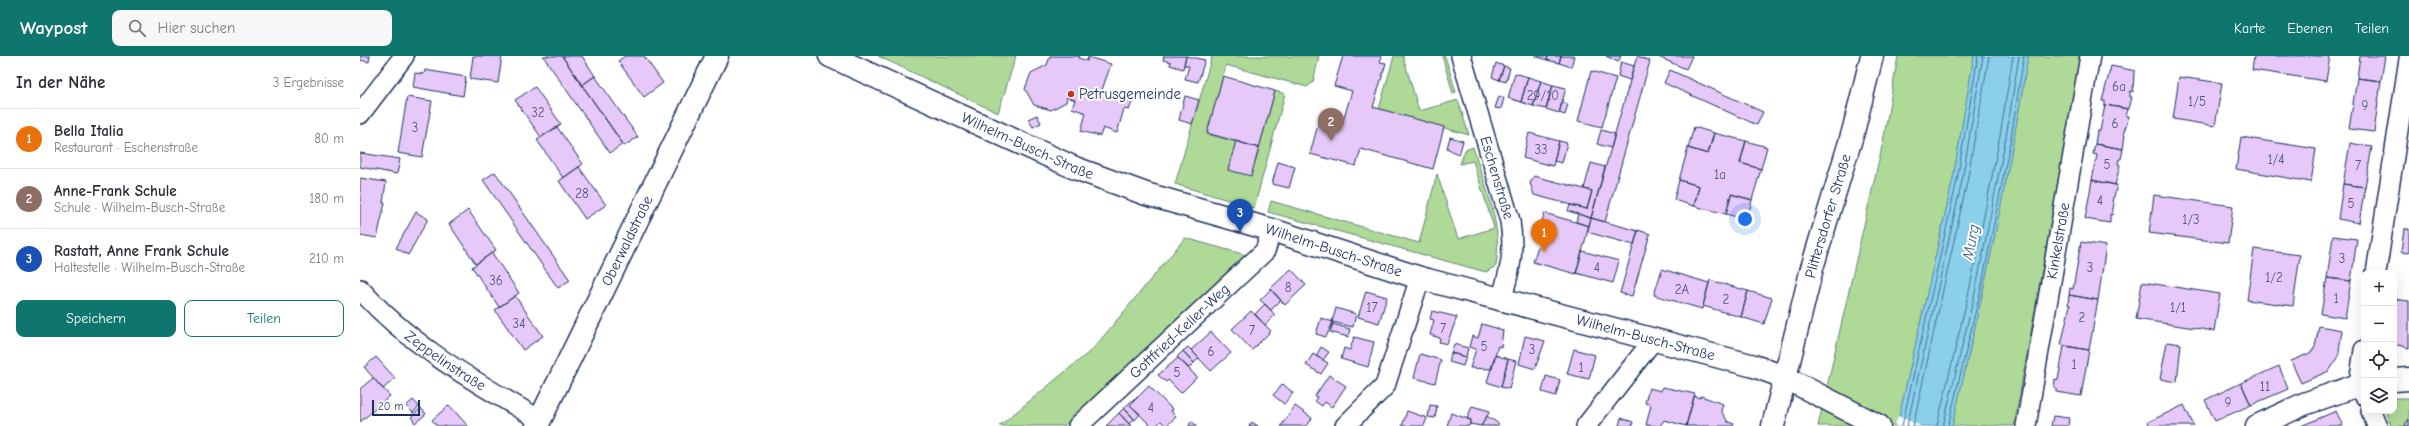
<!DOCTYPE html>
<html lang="de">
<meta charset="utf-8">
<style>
:root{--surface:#fff;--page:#f7f7f7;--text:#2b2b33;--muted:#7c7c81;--line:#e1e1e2;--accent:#0f766e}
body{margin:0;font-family:"Comic Neue",sans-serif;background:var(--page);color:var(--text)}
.controls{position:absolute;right:12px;bottom:12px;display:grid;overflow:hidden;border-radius:8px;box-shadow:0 4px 16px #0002}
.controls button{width:36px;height:36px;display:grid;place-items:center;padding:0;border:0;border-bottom:1px solid var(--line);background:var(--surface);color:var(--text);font:20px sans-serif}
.scale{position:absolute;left:12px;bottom:10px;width:48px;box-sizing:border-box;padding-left:4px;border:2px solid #1b2f5e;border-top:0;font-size:11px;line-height:14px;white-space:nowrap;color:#1b2f5e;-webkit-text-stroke:3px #fff;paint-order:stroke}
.you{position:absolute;left:1385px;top:163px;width:14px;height:14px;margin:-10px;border:3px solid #fff;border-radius:50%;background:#1a73e8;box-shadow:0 0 0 6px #1a73e833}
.badge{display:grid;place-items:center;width:26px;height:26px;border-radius:50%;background:var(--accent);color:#fff;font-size:13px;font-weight:700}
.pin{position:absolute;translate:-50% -33px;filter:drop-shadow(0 1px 2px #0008)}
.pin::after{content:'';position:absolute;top:21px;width:14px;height:12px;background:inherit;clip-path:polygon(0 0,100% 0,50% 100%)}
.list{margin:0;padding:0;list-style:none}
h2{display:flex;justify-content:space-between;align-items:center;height:52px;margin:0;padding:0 16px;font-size:17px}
h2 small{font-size:13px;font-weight:400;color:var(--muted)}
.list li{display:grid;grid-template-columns:26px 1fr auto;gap:12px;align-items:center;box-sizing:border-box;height:60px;padding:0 16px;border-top:1px solid var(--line)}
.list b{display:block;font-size:15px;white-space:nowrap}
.list p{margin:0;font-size:13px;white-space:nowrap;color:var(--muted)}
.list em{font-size:13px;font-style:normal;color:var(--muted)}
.actions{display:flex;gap:8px;padding:12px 16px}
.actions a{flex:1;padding:9px 0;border:1px solid var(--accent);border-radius:8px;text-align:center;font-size:14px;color:var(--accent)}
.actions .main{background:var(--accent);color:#fff}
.icon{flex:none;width:22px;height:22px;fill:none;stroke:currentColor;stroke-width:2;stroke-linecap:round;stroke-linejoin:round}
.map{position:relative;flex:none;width:2049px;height:370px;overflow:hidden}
header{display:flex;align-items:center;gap:24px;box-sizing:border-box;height:56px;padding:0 20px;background:var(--accent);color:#fff}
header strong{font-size:19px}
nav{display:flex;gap:22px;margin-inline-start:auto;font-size:14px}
.search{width:280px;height:36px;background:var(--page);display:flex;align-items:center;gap:10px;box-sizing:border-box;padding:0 14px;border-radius:8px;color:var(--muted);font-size:15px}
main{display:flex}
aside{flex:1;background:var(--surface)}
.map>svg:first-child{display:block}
</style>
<header>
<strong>Waypost</strong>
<div class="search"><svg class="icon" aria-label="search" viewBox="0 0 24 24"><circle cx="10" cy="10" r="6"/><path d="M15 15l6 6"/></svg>Hier suchen</div>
<nav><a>Karte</a><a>Ebenen</a><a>Teilen</a></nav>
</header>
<main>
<aside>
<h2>In der Nähe<small>3 Ergebnisse</small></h2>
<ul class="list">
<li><span class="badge" style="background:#e8710a">1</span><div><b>Bella Italia</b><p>Restaurant · Eschenstraße</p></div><em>80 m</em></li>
<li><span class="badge" style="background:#8d6e63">2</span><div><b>Anne-Frank Schule</b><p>Schule · Wilhelm-Busch-Straße</p></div><em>180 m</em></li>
<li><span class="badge" style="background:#1a4fb4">3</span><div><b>Rastatt, Anne Frank Schule</b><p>Haltestelle · Wilhelm-Busch-Straße</p></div><em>210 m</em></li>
</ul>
<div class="actions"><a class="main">Speichern</a><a>Teilen</a></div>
</aside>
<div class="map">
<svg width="2049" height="370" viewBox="0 0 2049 370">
<rect width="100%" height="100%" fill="#fff"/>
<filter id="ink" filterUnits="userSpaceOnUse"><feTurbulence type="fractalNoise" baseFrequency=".025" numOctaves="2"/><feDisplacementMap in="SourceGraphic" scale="8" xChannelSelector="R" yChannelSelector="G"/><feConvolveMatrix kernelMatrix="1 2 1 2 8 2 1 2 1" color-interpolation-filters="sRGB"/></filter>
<g filter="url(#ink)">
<!-- green -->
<path fill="#aed996" stroke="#64847a" d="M518,0H656L638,57Z
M852,0H959L953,26L947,31L866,9L847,78L899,92L915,35L925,38L894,152L815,128Z
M1034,0H1043L1059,55L1098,44L1109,79L1019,53Z
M1082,0H1085L1096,36L1093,37Z
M1538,0H1614L1593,123L1537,370H1458L1523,86Z
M1668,0H1721L1654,370H1592C1621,247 1648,125 1668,0Z
M1113,91C1125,130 1143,169 1136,210L1126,216L908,156L911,145L1059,187L1077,118L1098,183L1134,172L1113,105L1100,108L1105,94Z
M825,182L886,199L704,370H639L733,293Z
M2034,342H2049V370H2031L2025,355H2034Z"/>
<!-- water -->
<path fill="#8ad0eb" stroke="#5e90b3" d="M1614,0H1668C1648,125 1621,247 1592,370H1537L1593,123Z"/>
<!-- pier -->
<path fill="#fff" d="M1538,360L1561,370H1535Z"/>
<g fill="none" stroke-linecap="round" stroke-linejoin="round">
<!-- shore -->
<path stroke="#476f96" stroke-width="1" d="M1542,370L1597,124L1618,0
M1547,370L1602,125L1623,0
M1553,370L1607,126L1629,0
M1577,370L1610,231L1640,80L1653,0
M1583,370L1616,232L1646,81L1659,0
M1588,370L1621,233L1651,82L1664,0"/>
</g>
<!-- building -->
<path fill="#e6c9f8" stroke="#1b2f5e" d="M0,0H10L9,6L0,4Z
M113,0H142L138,27L110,23Z
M183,0H202L263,88L250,97Z
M202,0H222L235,20L222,29Z
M265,0H284L303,27L284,41L258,5Z
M690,0H720L719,2L727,5L728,1L751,8L742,34L773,44L769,54L764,53L757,77L743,72L740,80L721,75L726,57L712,52L715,44L707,41L706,46L691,54L674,49L665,33L671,17L687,9Z
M804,0H826L823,13L810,9L811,6L803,4Z
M826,0L845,4L838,26L825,23L829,10L824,9Z
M983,0H1021L1020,6L1026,7L1013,51L1084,71L1073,113L1001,93L996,110L950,98L960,61L982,68L992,35L974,30Z
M1175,0H1188L1187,4Z
M1188,0H1201L1199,7L1187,4Z
M1201,0H1214L1211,11L1199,7Z
M1246,0H1261L1258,6Z
M1277,0L1290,5L1245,166L1231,162Z
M1296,0H1332L1326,13Z
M1894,0H1970L1966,25L1892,14Z
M2000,0H2025L2021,25L1997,22Z
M1261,6L1274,10L1270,24L1258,20Z
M1136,7L1144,10L1139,24L1132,21Z
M1144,10L1150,12L1146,26L1139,24Z
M1751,10L1776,15L1774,16L1773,36L1770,35V41H1772L1769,53L1745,49V45H1742Z
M65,14L106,21L103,40L53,31L55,17L64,18Z
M1310,14L1403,56L1397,69L1304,27Z
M1231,15L1256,22L1242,71L1218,65Z
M1155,17L1168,21L1161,46L1148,42Z
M235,20L278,81L264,90L222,29Z
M863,20L915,35L899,92L847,77Z
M1168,21L1181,25L1173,50L1161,46Z
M1819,21L1862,27L1855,70L1813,63Z
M1997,22L2021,25L2014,76L1989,73Z
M1181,25L1193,29L1186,53L1173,50Z
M1193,29L1206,32L1199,57L1186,53Z
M175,31L201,68L181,81L155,44Z
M825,40L839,44L832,68L819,64Z
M1139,40L1144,42L1141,53L1135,52Z
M47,41L72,45L62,101L38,97Z
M1202,46L1208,48L1205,59L1199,57Z
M1745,49L1768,53L1766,60H1769L1763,79H1765L1763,93L1735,88L1737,75H1740Z
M677,59L681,67L673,71L668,63Z
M197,71L223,108L203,122L177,84Z
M1334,71L1354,77L1348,98L1328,92Z
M1241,74L1255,78L1251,92L1237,88Z
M1169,77L1199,85L1193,110L1163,102Z
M1354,77L1386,85L1380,107L1401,113L1392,144L1371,138L1366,158L1334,150L1339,130L1319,124L1328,92L1348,98Z
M1090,81L1103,85L1099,99L1087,92Z
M1881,81L1956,93L1951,126L1876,113Z
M876,85L899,92L891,120L868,114Z
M1199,85L1207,87L1202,107L1194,105Z
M1386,85L1407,91L1401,113L1380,107Z
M1990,87L2012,91L2005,131L1983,128Z
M1735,88L1763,93L1761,103H1759L1758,108L1760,109L1755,129L1732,124L1737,99L1733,98Z
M0,97L40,103L37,118L0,111Z
M918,106L935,111L929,132L912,128Z
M1231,107L1245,111L1231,162L1208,155L1210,149L1227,153L1232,135L1224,133Z
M219,111L246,149L225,163L199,125Z
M135,116L210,224L198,232L123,124Z
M1174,120L1232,135L1227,153L1174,139L1170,127Z
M0,122L26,126L23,147H25L17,182L0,179Z
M1319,124L1339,130L1334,150L1314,144Z
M1732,124L1757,129L1754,141H1753L1752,146L1754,147L1752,159L1750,158V167L1725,163Z
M1983,128L2005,131L1999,167L1978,163Z
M1371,138L1392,144L1387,164L1366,158Z
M1794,139L1873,150L1868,187L1789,177Z
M108,154L136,194L116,208L89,168Z
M56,156L68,163L48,199L36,192Z
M1184,157L1229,170L1216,218L1173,206L1178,190L1180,188L1182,180L1186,181L1187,179L1180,177Z
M1218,158L1231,162L1229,170L1216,166Z
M1231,162L1278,175L1274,189L1227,176Z
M2044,173H2049V197L2041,196Z
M1278,174L1290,178L1272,240L1260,237Z
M1973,180L1997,183L1991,225L1967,222Z
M1721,186L1746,190L1738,244L1709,239L1710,232L1713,233Z
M1894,193L1940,199L1933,250L1887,244Z
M1222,195L1259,205L1253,227L1216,217Z
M132,197L159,237L139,251L112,211Z
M931,213L946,229L925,249L910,233Z
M1302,213L1349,227L1342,253L1294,239Z
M1967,222L1991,225L1985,262L1961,258Z
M1350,224L1388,235L1381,261L1343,250Z
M1782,226L1860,238L1854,275L1776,263Z
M911,233L921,244L911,254L900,244Z
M1006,235L1027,241L1019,267L998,261Z
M1388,235L1412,242L1404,268L1381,261Z
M1709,239L1738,244L1729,294L1701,289L1710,249H1708Z
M155,240L183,280L163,294L135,254Z
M2034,243L2049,245V292L2034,288Z
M905,248L915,259L905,269L895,258Z
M976,252L996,258L993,271L972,266Z
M891,255L911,275L892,294L872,273Z
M1072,255L1097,261L1087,288L1079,286L1080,282L1070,279L1074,264L1070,263Z
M961,262L973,266L966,281L956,278Z
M973,268L990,273L988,281L970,276Z
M1122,268L1143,274L1141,291L1138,290L1132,313L1110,312L1116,293L1109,291L1112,280L1118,282Z
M1959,270L1982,274L1978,302L1969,315L1941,327L1931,305L1950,297L1955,291Z
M851,276L871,297L851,315L831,294Z
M1165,280L1185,285L1175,313L1159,308Z
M994,281L1014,286L1008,311L981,303L984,292L990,294Z
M1807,286L1821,288L1817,326L1800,323Z
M1094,288L1108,292L1106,301L1091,297Z
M1704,290L1729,294L1721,340L1696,336V333L1694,332L1695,323L1698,324Z
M828,291L839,302L834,307L823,295Z
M961,291L969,296L963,304L956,300Z
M1214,293L1235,299L1229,323L1207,318Z
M823,295L834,307L829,312L817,301Z
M1091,297L1106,301L1103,310L1089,306Z
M953,298L968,307L961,318L946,309Z
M1060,298L1081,304L1075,327L1054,322Z
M1135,299L1148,303L1141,331L1127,326Z
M16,301L35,322L23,333L4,311Z
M818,302L837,321L821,337L808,324L806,326L798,319Z
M1148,303L1156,305L1149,333L1141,331Z
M1919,310L1928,333L1891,349L1881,327Z
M969,319L986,330L972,351L965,346L962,350L955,345L957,341L955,340Z
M1186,320L1200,324L1196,340L1182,336Z
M13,322L30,340L0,366V333Z
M1881,327L1891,349L1855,365L1845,344Z
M923,328L933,337L924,348L913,339Z
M789,330L813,354L811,355L816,361L806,370L801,365L796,370H791L770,349Z
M1303,331L1335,338L1326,370L1304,364L1300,370L1286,369L1291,349L1285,347L1289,332L1301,335Z
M1334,340L1340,342L1341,340L1363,348L1361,355L1368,366L1374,368L1373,370H1326Z
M776,341L777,342L770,349L780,358L775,364L764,352Z
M53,344L59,350L53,357L46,350Z
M89,349L108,370H77L72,364Z
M1070,349L1077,350L1075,362L1068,361Z
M1824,349L1834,370H1790L1788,366Z
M935,350L952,362L947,370H921Z
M1112,350L1130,355L1121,370L1110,368L1111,364L1107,363Z
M61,352L66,358L55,367L51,361Z
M764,352L774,363L769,368L759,357Z
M1047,355L1067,362L1064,370H1042Z
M1976,355L1983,370H1941Z
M759,357L771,370H746Z
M1091,357L1111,364L1109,370H1087Z
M1127,360L1139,368L1137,370H1121Z
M1693,360L1709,362L1708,370H1691Z
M1261,362L1273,366L1272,370H1259Z
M2049,363V370H2045L2046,367Z
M831,365L837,370H829Z
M892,366L898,370H889Z"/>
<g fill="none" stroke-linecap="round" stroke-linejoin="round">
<defs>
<g id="street">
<path id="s1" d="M1101,0L1150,165C1155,198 1150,213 1141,245"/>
<path d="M0,58L44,0"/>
<path d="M2016,217L2049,3"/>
<path id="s2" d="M0,233C50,290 116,326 180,364"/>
<path d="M2004,294L1999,327L2004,339"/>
<path d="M2011,355L2017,370"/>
<path id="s3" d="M718,370L905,195L912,174"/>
<path d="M985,370L1025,330L1060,222"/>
<path d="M1226,370L1294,283"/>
<path id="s4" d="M1666,370L1730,0"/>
</g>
<g id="secondary">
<path id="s5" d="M470,0L715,112L786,138L912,174L1060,222L1394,310L1424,321L1519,370"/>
<path d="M2034,324L2049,323"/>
<path id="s6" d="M177,370L357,0"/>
<path id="s7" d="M1413,370L1452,212L1493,76L1512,0"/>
<path d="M1897,370L1944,348L2004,327"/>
</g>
</defs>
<!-- street casing -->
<use href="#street" stroke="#1b2f5e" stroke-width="22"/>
<!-- secondary casing -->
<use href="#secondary" stroke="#1b2f5e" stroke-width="25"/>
<!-- street -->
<use href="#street" stroke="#fff" stroke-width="19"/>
<!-- secondary -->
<use href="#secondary" stroke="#fff" stroke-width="22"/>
</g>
</g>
<!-- markers -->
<circle fill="#c8321e" stroke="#fff" stroke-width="1.5" cx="711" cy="38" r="4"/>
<g text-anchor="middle" stroke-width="4" stroke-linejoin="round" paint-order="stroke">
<!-- number labels -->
<g font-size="13" fill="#4e5684">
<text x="1759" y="35">6a</text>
<text x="1183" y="44">29/10</text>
<text x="1837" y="50">1/5</text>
<text x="2005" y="54">9</text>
<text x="178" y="61">32</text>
<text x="1755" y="72">6</text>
<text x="55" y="76">3</text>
<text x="1181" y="98">33</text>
<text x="1916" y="108">1/4</text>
<text x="1747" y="113">5</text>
<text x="1998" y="114">7</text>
<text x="1360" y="123">1a</text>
<text x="222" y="142">28</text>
<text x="1740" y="149">4</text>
<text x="1991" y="152">5</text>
<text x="1831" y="168">1/3</text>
<text x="1982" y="207">3</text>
<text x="1237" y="216">4</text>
<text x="1730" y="216">3</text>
<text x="1914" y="226">1/2</text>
<text x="136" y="229">36</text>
<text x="928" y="236">8</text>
<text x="1322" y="238">2A</text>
<text x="1976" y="247">1</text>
<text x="1366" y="248">2</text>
<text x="1012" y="256">17</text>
<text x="1818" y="256">1/1</text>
<text x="1722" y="266">2</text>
<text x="159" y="272">34</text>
<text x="1083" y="277">7</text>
<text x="892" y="279">7</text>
<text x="1124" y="295">5</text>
<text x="1172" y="298">3</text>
<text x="851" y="300">6</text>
<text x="1714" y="313">1</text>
<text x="1221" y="316">1</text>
<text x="817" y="321">5</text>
<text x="1905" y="335">11</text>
<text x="1868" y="351">9</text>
<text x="791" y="356">4</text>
</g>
<!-- poi labels -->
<g font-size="15" fill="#1b2f5e" stroke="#fff" text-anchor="start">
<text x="719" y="43">Petrusgemeinde</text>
</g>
<!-- street labels -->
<g font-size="15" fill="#1b2f5e" stroke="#fff">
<text dy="5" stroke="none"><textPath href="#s5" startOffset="217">Wilhelm-Busch-Straße</textPath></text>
<text dy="5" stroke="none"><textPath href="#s1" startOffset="127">Eschenstraße</textPath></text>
<text dy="5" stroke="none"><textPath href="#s7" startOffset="217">Plittersdorfer Straße</textPath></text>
<text dy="5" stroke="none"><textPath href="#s6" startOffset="206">Oberwaldstraße</textPath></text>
<text dy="5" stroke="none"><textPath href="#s4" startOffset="188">Kinkelstraße</textPath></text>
<text dy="5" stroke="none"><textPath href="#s5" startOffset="541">Wilhelm-Busch-Straße</textPath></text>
<text dy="5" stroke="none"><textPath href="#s3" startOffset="139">Gottfried-Keller-Weg</textPath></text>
<text dy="5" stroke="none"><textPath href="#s5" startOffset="865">Wilhelm-Busch-Straße</textPath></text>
<text dy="5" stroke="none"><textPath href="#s2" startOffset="112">Zeppelinstraße</textPath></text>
</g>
<!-- water labels -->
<g font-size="16" font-style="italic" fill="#3c5f88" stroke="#fff">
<text transform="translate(1610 186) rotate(-79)" y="6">Murg</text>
</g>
</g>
</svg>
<div class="controls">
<button>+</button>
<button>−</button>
<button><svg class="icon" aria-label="locate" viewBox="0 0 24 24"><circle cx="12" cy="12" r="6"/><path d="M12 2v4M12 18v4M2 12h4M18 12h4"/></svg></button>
<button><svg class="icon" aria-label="layers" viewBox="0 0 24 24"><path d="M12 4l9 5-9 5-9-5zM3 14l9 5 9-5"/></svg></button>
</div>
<div class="scale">20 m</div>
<div class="you"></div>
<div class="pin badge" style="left:1184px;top:196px;background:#e8710a">1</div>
<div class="pin badge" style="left:971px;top:85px;background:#8d6e63">2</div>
<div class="pin badge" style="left:880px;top:176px;background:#1a4fb4">3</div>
</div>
</main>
